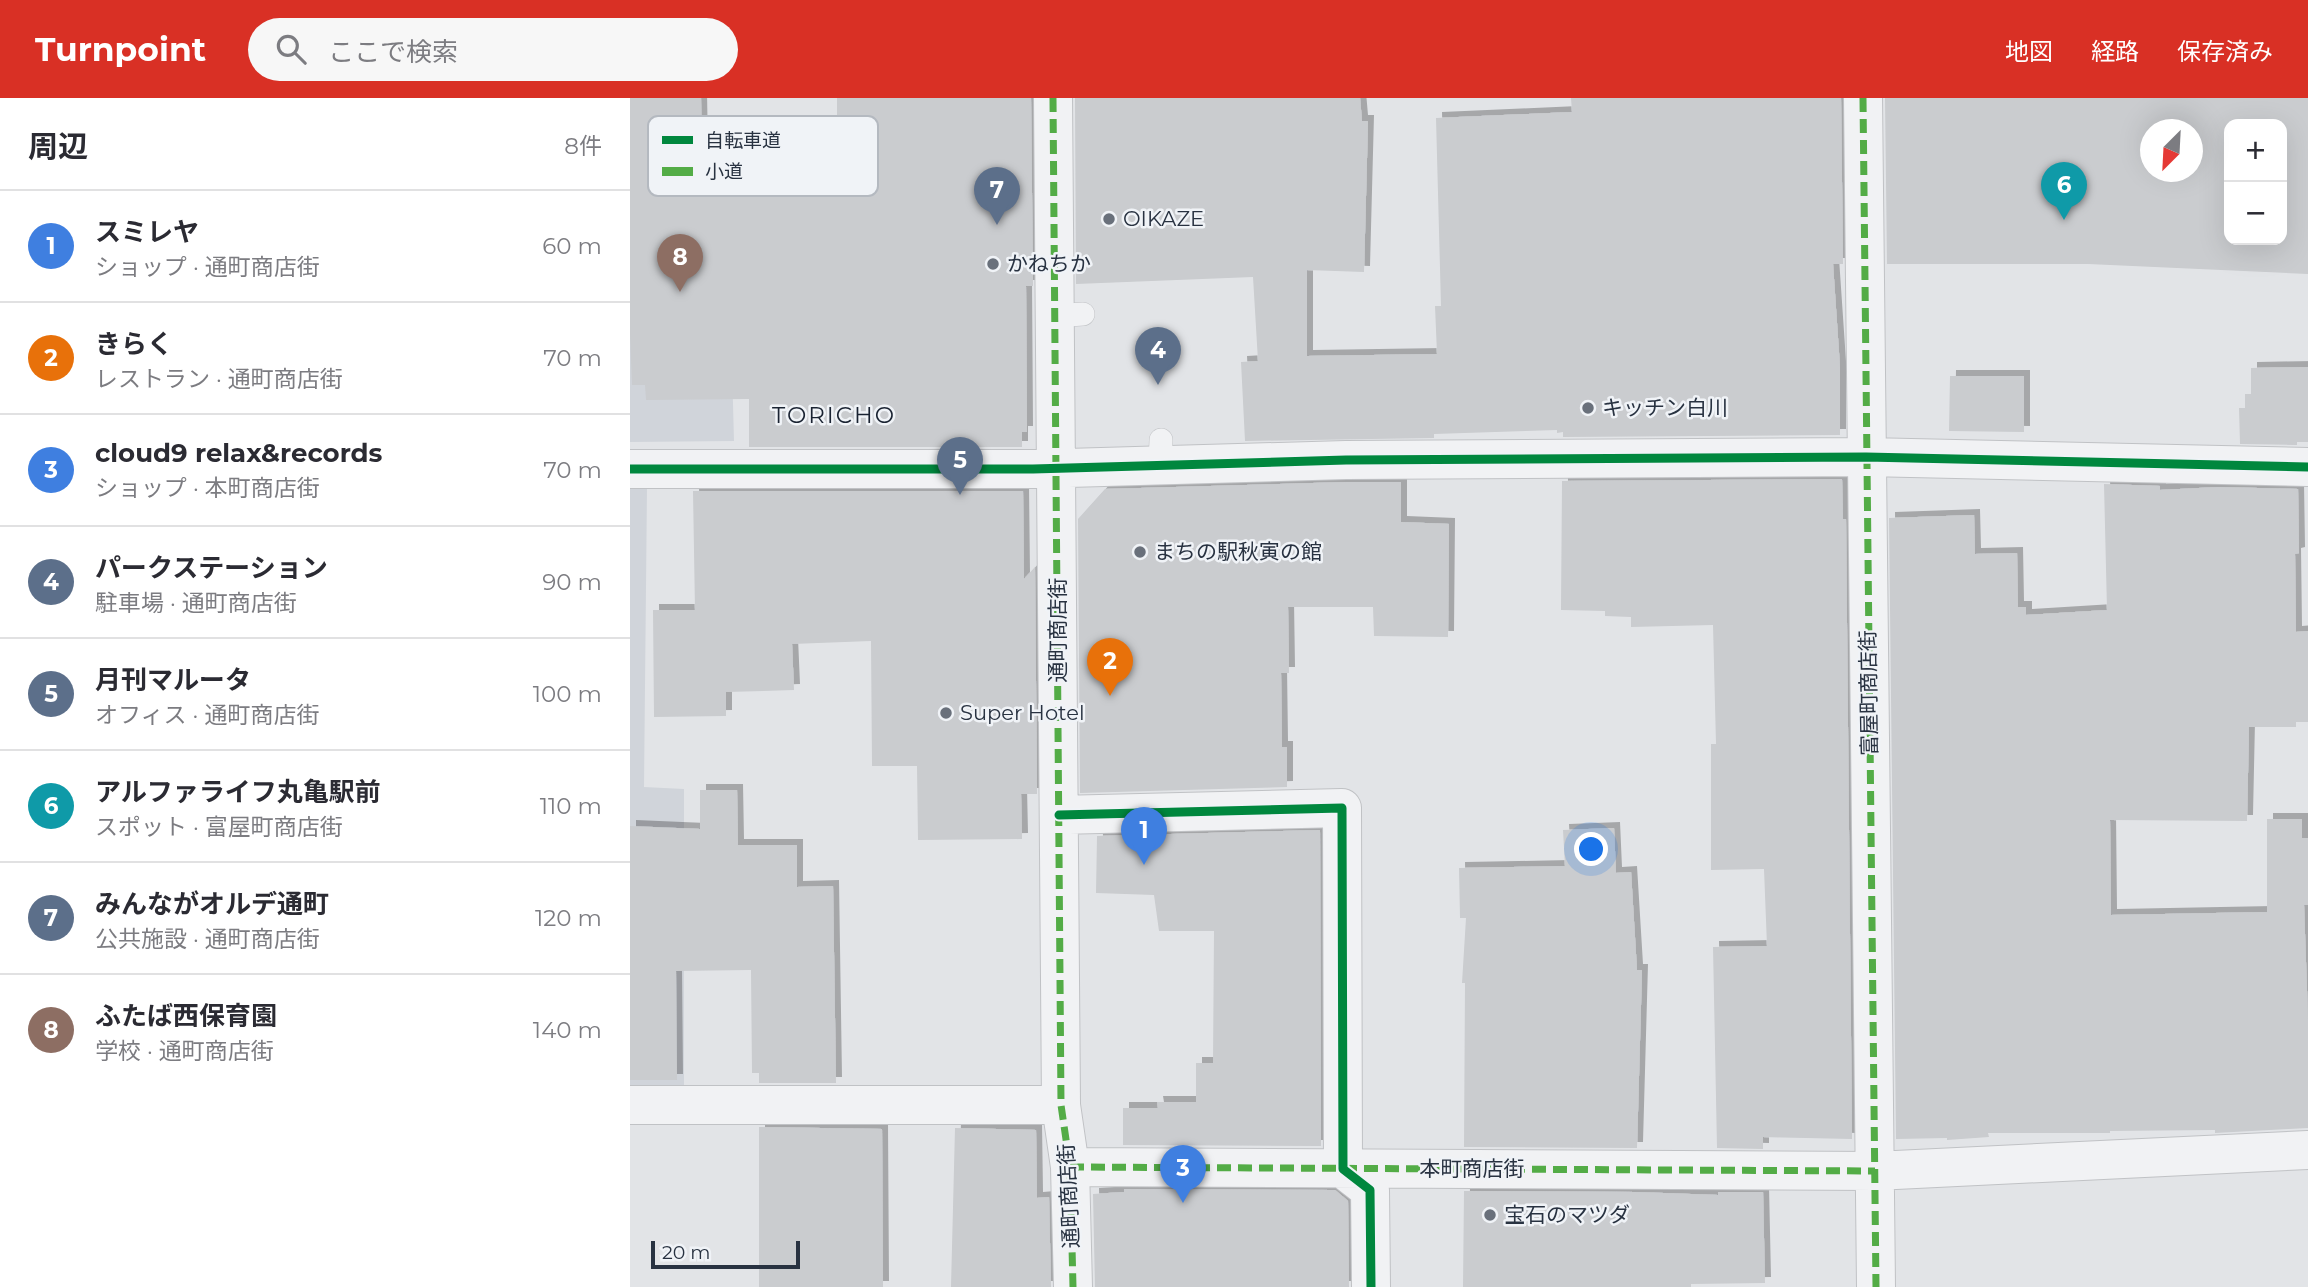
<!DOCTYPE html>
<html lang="ja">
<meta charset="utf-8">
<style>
:root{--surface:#fff;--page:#f7f7f7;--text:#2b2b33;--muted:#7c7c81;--line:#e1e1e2;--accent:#d93025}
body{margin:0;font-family:Montserrat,"Noto Sans JP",sans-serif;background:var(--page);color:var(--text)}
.controls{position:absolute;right:21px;top:21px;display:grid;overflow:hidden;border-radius:14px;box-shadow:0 7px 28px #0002}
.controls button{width:63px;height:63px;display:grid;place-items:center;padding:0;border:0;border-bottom:2px solid var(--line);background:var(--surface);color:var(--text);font:35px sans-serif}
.compass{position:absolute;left:1510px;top:21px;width:63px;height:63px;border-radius:50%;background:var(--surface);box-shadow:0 7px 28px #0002;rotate:204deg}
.scale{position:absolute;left:21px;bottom:18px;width:149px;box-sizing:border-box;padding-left:7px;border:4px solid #283241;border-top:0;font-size:19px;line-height:24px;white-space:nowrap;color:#283241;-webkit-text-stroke:5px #f0f3f7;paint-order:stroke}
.you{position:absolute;left:962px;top:752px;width:24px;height:24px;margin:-18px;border:5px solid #fff;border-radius:50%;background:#1a73e8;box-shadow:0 0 0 10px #1a73e833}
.badge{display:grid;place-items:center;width:46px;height:46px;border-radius:50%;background:var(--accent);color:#fff;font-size:23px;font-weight:700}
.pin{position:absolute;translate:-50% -58px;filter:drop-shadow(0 2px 4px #0008)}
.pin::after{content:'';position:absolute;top:37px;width:24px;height:21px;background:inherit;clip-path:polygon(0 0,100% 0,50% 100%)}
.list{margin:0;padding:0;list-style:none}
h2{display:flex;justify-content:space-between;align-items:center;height:91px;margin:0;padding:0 28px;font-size:30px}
h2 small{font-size:23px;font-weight:400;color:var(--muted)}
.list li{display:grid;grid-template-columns:46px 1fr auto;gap:21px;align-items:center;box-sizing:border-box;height:112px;padding:0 28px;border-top:2px solid var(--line)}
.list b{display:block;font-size:26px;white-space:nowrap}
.list p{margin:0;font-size:23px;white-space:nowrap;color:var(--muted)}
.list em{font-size:23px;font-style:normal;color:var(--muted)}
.icon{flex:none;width:38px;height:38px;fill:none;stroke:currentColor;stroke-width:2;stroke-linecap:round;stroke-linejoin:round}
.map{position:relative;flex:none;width:1678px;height:1189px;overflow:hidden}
header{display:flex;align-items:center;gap:42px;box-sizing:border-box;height:98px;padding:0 35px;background:var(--accent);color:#fff}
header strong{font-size:33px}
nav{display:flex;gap:38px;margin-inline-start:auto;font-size:24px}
.search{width:490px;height:63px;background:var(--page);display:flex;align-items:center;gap:18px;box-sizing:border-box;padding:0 24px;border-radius:38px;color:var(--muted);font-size:26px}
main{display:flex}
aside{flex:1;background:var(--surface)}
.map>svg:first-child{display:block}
</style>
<header>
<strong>Turnpoint</strong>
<div class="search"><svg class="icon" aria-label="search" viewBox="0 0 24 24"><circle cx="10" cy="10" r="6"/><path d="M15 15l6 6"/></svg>ここで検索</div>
<nav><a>地図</a><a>経路</a><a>保存済み</a></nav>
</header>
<main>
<aside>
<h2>周辺<small>8件</small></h2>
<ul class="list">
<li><span class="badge" style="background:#3f7fe0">1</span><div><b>スミレヤ</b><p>ショップ · 通町商店街</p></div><em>60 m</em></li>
<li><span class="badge" style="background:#e8710a">2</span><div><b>きらく</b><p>レストラン · 通町商店街</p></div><em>70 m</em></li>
<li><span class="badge" style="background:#3f7fe0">3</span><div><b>cloud9 relax&amp;records</b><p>ショップ · 本町商店街</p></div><em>70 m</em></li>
<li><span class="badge" style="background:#5c6f8a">4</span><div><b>パークステーション</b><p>駐車場 · 通町商店街</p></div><em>90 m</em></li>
<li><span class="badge" style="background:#5c6f8a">5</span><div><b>月刊マルータ</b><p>オフィス · 通町商店街</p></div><em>100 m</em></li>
<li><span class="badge" style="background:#0f9aa8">6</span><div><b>アルファライフ丸亀駅前</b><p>スポット · 富屋町商店街</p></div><em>110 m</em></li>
<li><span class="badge" style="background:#5c6f8a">7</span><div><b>みんながオルデ通町</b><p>公共施設 · 通町商店街</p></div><em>120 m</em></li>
<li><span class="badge" style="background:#8d6e63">8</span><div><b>ふたば西保育園</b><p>学校 · 通町商店街</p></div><em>140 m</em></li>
</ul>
</aside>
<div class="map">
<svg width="1678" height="1189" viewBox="0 0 1678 1189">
<defs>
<filter id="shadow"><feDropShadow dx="6" dy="-6" stdDeviation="0" flood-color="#0004"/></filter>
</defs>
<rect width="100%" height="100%" fill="#e2e4e7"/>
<!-- built -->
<path fill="#d0d4da" d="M0,43L96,45L104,343L0,344Z
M0,390H17L14,689L54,691V987L0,988Z"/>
<!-- building -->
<path fill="#cacccf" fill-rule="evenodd" filter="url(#shadow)" d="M0,0H71L72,57L166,52V41L207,40V0H401L403,188H396L397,334H392V349H119V301L16,302L15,287H2L0,236Z
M445,0H730L732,23H738L734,174L677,172V258L807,256L805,208H811L806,20L942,14L941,0H1211L1213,166H1203L1210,269V337L933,339V334L927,335V332L804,336V340L615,343L611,264L628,263L623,179L446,186Z
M1255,0H1678V176L1458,166H1257ZM1599,26H1652V142H1599ZM1521,32H1563V74H1521Z
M1678,269V344H1667V347L1610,346L1609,310H1615V296H1621V270Z
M1320,278H1394V334L1319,333Z
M1212,381L1213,421H1216L1222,1041L1133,1039V1051L1087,1050L1083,849L1137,848L1134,771L1081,772V646H1086L1083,527L1001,529V519L975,518V513L931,512L932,383Z
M716,384H771V424L819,426L818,539L744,538L743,509H658L659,575H651L652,649H657V689L450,695L448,421L475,391Z
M1474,386L1530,388V392L1588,389L1668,391L1669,455L1665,456L1666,534L1678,533V624H1666V629H1619L1617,723L1480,722L1481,817L1637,814V721H1672V740H1678V807H1674L1678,921V1030L1585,1035V1032L1480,1033V1035H1358L1359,1039L1317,1042V1040L1266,1041L1259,420L1344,417L1345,456L1387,455L1388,509H1396V517L1477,512Z
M63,393H393L394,481L405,469L407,696H391L392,741L288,742L287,668H242L241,543L162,546L164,592L96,594V618L24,619L23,512H65Z
M70,692H107L108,747H167V789L203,788L206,985H129V975H122L121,872L46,873L47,982H0V728L70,731Z
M984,730L986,775L1001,774L1007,872H1012L1007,1050L834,1049L835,885H832L836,820H830L829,770L935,768L933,732Z
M690,732L691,1048L493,1047V1010H528L527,1004H566V965H583L584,833H529L524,797L466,795L467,738Z
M129,1029L252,1031L253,1189H129Z
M325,1030L406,1032L407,1100L419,1099L421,1189H321Z
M494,1091L705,1092L718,1103L719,1189H465L463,1096L494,1094Z
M834,1093L1006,1094L1088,1097V1094H1133L1135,1185L1061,1186V1189H833Z"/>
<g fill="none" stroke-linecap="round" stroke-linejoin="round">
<defs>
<path id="lane" d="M424,218L453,216
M530,368L531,342"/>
<path id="street" d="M423,0L431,1007L440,1069L443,1189
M1233,0L1246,1189
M0,371H403L716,362L1236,359L1678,369
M429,717L712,710L713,1071L740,1092L741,1189
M0,1007H431
M440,1069L1245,1073L1678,1052"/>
</defs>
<!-- lane casing -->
<use href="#lane" stroke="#c0c2c5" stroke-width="24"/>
<!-- street casing -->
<use href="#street" stroke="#c0c2c5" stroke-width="40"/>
<!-- lane -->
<use href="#lane" stroke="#f1f2f4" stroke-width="23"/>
<!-- street -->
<use href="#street" stroke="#f1f2f4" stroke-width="38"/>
<!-- quiet -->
<path stroke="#53ac46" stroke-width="7" stroke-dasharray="14 7" stroke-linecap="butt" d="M423,0L431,1007L440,1069L443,1189
M1233,0L1246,1189
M440,1069L1245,1073"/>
<defs>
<path id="cycleway" d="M0,371H403L716,362L1236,359L1678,369
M429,717L712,710L713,1071L740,1092L741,1189"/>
</defs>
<!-- cycleway casing -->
<use href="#cycleway" stroke="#f0f3f7" stroke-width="13"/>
<!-- cycleway -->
<use href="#cycleway" stroke="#00873e" stroke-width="9"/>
</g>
<!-- markers -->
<g fill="#69707b" stroke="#f0f3f7" stroke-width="2.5">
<circle cx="479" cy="121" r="7"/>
<circle cx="363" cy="166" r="7"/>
<circle cx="958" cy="310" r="7"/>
<circle cx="510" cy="454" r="7"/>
<circle cx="316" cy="615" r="7"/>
<circle cx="860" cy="1117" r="7"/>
</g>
<g text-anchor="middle" stroke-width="5" stroke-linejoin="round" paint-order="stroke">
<!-- poi labels -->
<g font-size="21" fill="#283241" stroke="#f0f3f7" text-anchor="start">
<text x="493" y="128">OIKAZE</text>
<text x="377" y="173">かねちか</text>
<text x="972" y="317">キッチン白川</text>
<text x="524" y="461">まちの駅秋寅の館</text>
<text x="330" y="622">Super Hotel</text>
<text x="874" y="1124">宝石のマツダ</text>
</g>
<!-- street labels -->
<g font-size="21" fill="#283241" stroke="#f0f3f7">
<text transform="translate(428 532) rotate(-90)" y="7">通町商店街</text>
<text transform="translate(1239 595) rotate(-91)" y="7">富屋町商店街</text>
<text x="842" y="1078">本町商店街</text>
<text transform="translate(439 1098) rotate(-93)" y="7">通町商店街</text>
</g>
<!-- neighbourhood labels -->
<g font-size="23" letter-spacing="2" fill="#1a2332" stroke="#f0f3f7">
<text x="204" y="325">TORICHO</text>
</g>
</g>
<!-- legend -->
<rect x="18" y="18" width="230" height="80" rx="10" fill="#f0f3f7" stroke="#b4b9c0" stroke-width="2"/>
<rect x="32" y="38" width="31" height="8" fill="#00873e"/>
<rect x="32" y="69" width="31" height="9" fill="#53ac46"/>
<g font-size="19" fill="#283241">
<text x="75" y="49">自転車道</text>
<text x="75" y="80">小道</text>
</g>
</svg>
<div class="controls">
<button>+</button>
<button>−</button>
</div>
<svg class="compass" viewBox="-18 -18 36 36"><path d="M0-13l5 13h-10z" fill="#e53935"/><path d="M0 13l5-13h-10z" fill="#7c7c81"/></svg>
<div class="scale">20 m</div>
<div class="you"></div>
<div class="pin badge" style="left:514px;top:767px;background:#3f7fe0">1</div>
<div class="pin badge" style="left:480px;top:598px;background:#e8710a">2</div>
<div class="pin badge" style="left:553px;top:1105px;background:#3f7fe0">3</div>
<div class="pin badge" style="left:528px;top:287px;background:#5c6f8a">4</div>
<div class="pin badge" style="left:330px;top:397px;background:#5c6f8a">5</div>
<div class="pin badge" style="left:1434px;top:122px;background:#0f9aa8">6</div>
<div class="pin badge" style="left:367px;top:127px;background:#5c6f8a">7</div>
<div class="pin badge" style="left:50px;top:194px;background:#8d6e63">8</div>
</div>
</main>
